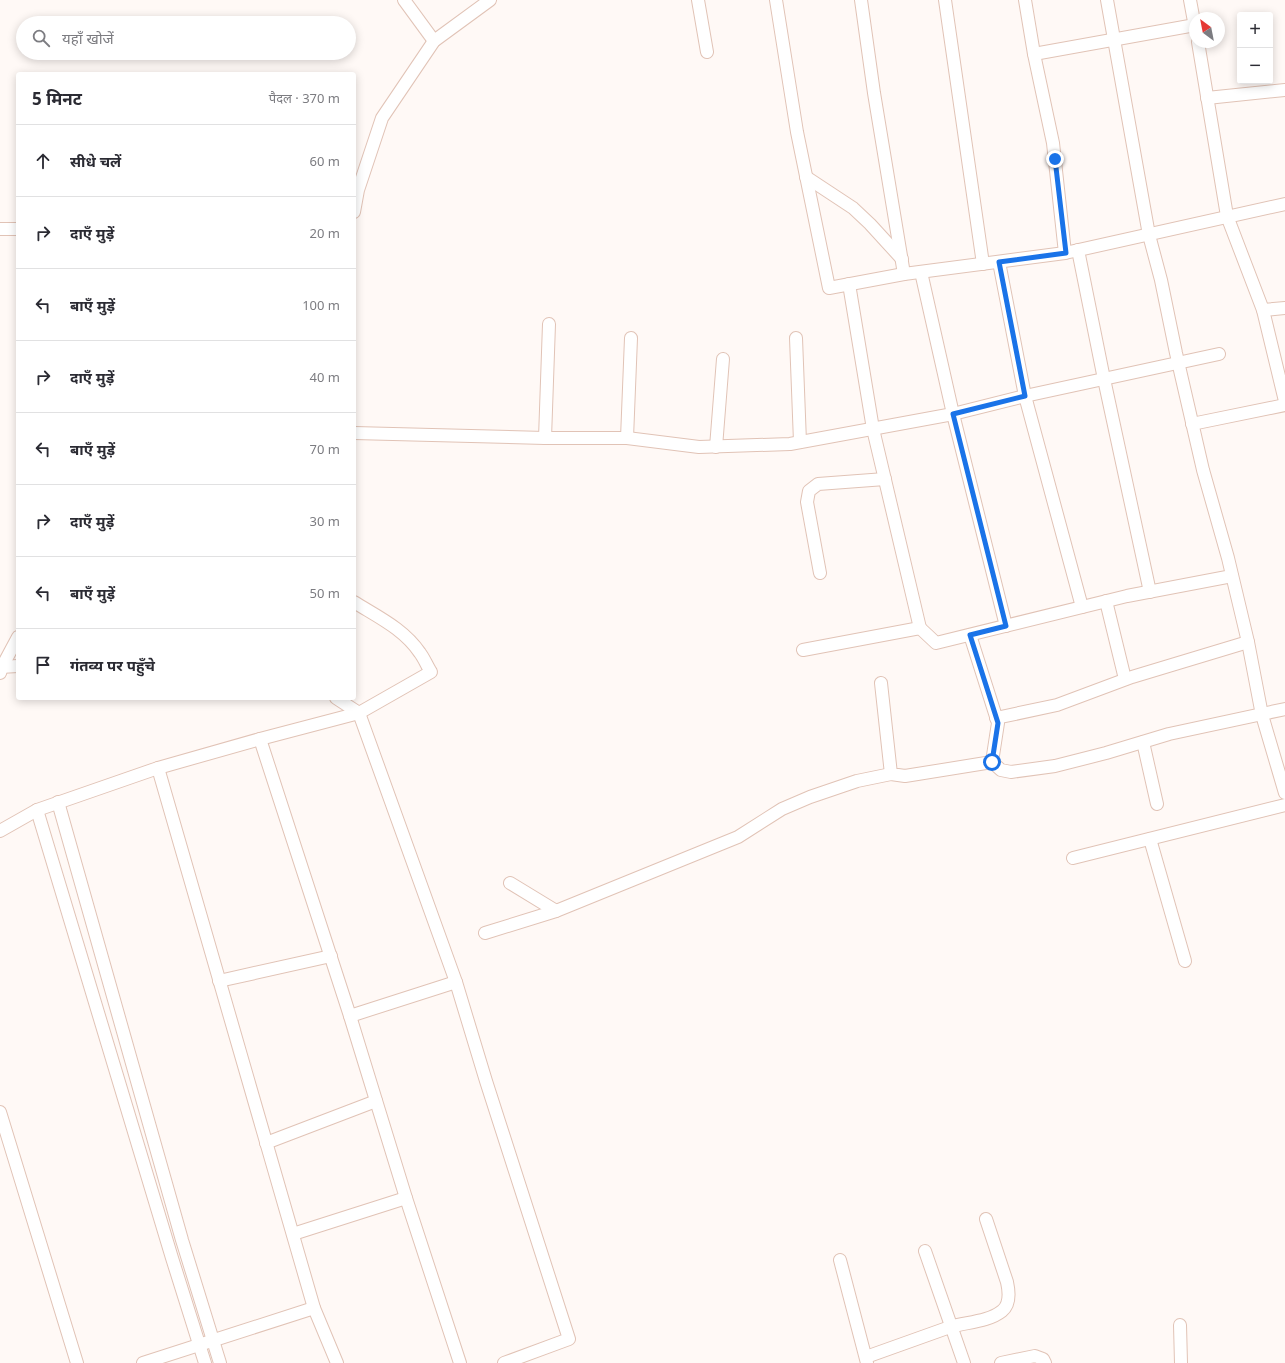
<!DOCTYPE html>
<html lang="hi">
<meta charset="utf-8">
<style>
body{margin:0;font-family:"Noto Sans","Noto Sans Devanagari",sans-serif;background:#f2f2f3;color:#2b2b33}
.controls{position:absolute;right:12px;top:12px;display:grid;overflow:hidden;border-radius:4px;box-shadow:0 2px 10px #0003}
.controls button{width:36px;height:36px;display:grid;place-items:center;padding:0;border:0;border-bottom:1px solid #e1e1e2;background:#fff;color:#2b2b33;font:20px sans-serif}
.compass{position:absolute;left:1189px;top:12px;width:36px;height:36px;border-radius:50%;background:#fff;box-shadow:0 2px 10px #0003;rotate:328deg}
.stop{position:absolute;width:12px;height:12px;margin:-9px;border:3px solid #1a73e8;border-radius:50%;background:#fff}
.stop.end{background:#1a73e8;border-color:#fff;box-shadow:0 1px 4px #0008}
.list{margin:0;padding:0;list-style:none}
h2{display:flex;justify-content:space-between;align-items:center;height:52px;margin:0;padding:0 16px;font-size:17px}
h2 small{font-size:13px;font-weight:400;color:#7c7c81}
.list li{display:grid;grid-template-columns:26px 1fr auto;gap:12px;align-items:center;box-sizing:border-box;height:72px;padding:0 16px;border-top:1px solid #e1e1e2}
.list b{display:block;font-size:15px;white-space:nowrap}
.list em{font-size:13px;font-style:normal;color:#7c7c81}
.icon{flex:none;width:22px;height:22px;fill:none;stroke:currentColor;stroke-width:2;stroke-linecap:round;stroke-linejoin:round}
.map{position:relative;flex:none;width:1285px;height:1363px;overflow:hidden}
.search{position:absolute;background:#fff;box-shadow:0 2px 10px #0003;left:16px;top:16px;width:340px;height:44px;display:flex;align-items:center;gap:10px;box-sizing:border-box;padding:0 14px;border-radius:22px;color:#7c7c81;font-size:15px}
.panel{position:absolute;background:#fff;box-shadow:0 2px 10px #0003;left:16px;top:72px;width:340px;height:628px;border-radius:4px}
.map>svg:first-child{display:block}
</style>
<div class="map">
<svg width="1285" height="1363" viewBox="0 0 1285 1363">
<rect width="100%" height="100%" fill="#fff9f6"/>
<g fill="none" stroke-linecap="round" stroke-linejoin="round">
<g stroke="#e1c3b6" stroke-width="14">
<g id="street">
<polyline points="404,0 434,41"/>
<polyline points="698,0 707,52"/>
<polyline points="776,0 797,132 829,288 904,274 1065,253 1285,204"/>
<polyline points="861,0 874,93 904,274"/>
<polyline points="945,0 983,264"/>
<polyline points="1025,0 1034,54 1053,143 1065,253"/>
<polyline points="1107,0 1149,235 1161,280 1176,353 1203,470 1228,558 1248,642 1262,715 1285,793"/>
<polyline points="1190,0 1195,27"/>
<polyline points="1198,42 1227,216 1263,310 1285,401"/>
<polyline points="1034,54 1195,25"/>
<polyline points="1207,98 1285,90"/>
<polyline points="806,177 853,208 870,224 902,259"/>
<polyline points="354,212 358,190 382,118 434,41 490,0"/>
<polyline points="0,229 18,229"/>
<polyline points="1078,250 1104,379 1150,592"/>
<polyline points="999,262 1025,396 1082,607"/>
<polyline points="921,272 953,414 1006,626"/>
<polyline points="849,284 873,429 920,628"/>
<polyline points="1263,310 1285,308"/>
<polyline points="549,324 545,438 627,438 699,447 790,444 953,414 1025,396 1219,354"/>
<polyline points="796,338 800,442"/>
<polyline points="1192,424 1285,405"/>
<polyline points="354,433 545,438"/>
<polyline points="627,438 631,338"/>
<polyline points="716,447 723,359"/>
<polyline points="820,573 807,502 809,491 818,484 885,479"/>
<polyline points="1106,601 1125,679"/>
<polyline points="970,635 998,723 992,762"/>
<polyline points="803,650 920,628 936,643 1127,596 1232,576"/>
<polyline points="0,667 18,666"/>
<polyline points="0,673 2,667 18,637"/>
<polyline points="881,683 891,774 905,776 992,762 1001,770 1011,772 1055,766 1106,753 1169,734 1285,709"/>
<path d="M336 698 359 713 431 672C427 666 424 658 420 653 404 629 378 617 354 602"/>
<polyline points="996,718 1057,705 1132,677 1248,642"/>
<polyline points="260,739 350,1016 406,1198 460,1363"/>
<polyline points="1143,742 1157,804"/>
<polyline points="158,768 314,1308 337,1363"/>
<polyline points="58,802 182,1240 220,1363"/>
<polyline points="37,810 172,1258 205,1363"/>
<polyline points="0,831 37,810 158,768 260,739 359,713 456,982 486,1081 569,1339 504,1363"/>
<polyline points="1150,839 1185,961"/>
<polyline points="1073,858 1285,805"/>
<polyline points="510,883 556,911 738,837 782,809 810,797 857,781 891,774"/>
<polyline points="485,933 556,911"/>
<polyline points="219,981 331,956"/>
<polyline points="350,1016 456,982"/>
<polyline points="0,1112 77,1363"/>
<polyline points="266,1143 376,1101"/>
<polyline points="293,1234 406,1198"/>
<polyline points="925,1251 964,1363"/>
<polyline points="840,1260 867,1363"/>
<polyline points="1180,1325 1181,1363"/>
<path d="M866 1357C894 1347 922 1337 950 1327 967 1322 988 1322 1002 1311 1011 1304 1009 1291 1007 1282L986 1219"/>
<polyline points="143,1363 314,1308"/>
<polyline points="1001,1363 1035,1356 1043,1359 1045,1363"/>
</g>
</g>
<use href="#street" stroke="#fff" stroke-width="12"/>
</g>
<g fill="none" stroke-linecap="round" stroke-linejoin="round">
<polyline stroke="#1a73e8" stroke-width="5" points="992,762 998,723 970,635 1006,626 953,414 1025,396 999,262 1066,253 1055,159"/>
</g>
</svg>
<div class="controls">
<button>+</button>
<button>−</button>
</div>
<svg class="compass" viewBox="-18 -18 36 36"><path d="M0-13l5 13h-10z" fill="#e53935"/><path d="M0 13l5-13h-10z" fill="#7c7c81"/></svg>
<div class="stop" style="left:992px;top:762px"></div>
<div class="stop end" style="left:1055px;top:159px"></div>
<div class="search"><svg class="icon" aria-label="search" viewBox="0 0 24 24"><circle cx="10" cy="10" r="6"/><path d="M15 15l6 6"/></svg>यहाँ खोजें</div>
<section class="panel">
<h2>5 मिनट<small>पैदल · 370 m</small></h2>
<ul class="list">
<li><svg class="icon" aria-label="ahead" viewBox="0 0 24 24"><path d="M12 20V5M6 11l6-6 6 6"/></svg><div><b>सीधे चलें</b></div><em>60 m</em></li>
<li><svg class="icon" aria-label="right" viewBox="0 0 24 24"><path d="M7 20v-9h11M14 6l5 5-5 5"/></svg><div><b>दाएँ मुड़ें</b></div><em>20 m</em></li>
<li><svg class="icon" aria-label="left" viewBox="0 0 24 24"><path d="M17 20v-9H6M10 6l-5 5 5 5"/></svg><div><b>बाएँ मुड़ें</b></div><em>100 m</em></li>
<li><svg class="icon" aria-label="right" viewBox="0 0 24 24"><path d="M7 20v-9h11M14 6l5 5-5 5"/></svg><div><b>दाएँ मुड़ें</b></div><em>40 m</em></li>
<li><svg class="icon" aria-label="left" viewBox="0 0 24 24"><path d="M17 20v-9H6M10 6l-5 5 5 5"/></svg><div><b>बाएँ मुड़ें</b></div><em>70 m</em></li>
<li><svg class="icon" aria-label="right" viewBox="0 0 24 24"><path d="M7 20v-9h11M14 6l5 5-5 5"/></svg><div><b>दाएँ मुड़ें</b></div><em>30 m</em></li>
<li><svg class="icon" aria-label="left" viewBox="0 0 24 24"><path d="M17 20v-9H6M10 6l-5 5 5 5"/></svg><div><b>बाएँ मुड़ें</b></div><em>50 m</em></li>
<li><svg class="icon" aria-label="arrive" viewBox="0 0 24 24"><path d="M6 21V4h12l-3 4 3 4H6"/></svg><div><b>गंतव्य पर पहुँचे</b></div></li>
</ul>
</section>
</div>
